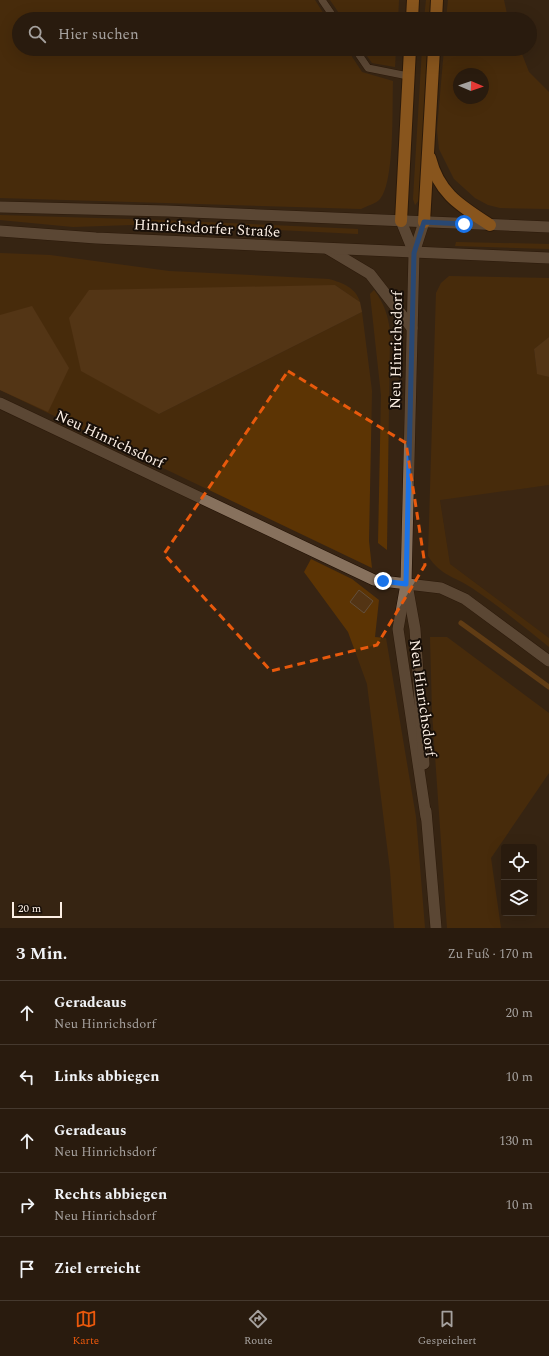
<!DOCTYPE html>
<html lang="de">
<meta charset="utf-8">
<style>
body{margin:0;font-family:Spectral,serif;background:#35281c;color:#f1f3f6}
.controls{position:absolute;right:12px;bottom:12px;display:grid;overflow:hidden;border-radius:4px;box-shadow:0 4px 16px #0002}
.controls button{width:36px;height:36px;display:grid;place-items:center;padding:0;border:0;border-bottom:1px solid #45392e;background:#291b0e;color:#f1f3f6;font:20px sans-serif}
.compass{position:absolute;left:453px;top:68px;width:36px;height:36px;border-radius:50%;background:#291b0e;box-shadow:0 4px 16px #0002;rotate:92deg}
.scale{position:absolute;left:12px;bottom:10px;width:50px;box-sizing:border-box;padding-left:4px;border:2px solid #fcefe4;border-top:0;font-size:11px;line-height:14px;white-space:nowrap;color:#fcefe4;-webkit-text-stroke:3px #180f08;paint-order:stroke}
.stop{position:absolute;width:12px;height:12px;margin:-9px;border:3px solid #1a73e8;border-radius:50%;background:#fff}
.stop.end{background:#1a73e8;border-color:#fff;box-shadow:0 1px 4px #0008}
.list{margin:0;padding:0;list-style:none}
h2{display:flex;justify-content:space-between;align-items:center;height:52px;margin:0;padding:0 16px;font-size:17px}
h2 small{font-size:13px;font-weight:400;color:#a5a19e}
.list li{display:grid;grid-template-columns:26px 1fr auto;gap:12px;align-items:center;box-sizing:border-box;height:64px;padding:0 16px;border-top:1px solid #45392e}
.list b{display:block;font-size:15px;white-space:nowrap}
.list p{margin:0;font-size:13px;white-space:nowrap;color:#a5a19e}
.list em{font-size:13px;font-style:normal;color:#a5a19e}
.icon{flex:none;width:22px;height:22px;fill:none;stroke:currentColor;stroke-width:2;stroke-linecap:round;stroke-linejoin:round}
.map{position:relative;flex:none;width:549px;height:928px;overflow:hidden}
.search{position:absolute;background:#291b0e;box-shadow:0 4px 16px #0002;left:12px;right:12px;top:12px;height:44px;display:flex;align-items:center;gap:10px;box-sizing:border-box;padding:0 14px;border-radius:22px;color:#a5a19e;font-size:15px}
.sheet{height:372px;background:#291b0e}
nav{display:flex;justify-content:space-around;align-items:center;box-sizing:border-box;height:56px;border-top:1px solid #45392e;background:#291b0e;font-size:11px;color:#a5a19e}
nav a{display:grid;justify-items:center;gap:2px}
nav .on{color:#ea580c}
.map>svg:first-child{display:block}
</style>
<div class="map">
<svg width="549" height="928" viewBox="0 0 549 928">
<rect width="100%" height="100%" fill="#372413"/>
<polygon fill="#412912" points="549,485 549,638 450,564 440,499"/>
<g fill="#5c3404" fill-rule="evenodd">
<path d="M0 0H315L327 19H19V49H347L362 72 393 81C392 106 395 182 380 199 376 204 366 206 361 209L0 198Z"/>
<polygon points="330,0 399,0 398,19 343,19"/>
<polygon points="426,0 432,0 430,19 424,19"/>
<polygon points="448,0 504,0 508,19 446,19"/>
<polygon points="362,49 396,49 395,67 372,63"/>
<polygon points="422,49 428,49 419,200 415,205 413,199"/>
<path d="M444 49H520L529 72 549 92V209L500 208 488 205 475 198 454 179 439 149 437 130ZM459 74H483V98H459Z"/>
<polygon points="0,215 160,220 358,229 358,234 160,224 73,227 0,220"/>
<polygon points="456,242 549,244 549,249 455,246"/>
<path d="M0 253 50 255 169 271 329 279C343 283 356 288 360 302L335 285 159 414 362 312 372 391 369 541 372 568 0 390Z"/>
<path d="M449 276 549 278V337L534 349 537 373 549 377V485L440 500 450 564 549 638V647C524 627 499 606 472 588 454 576 441 576 428 556L436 293 441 283Z"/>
<path d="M374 290C384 303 388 315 390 331L387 550 378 543 381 395 370 294Z"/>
<polygon points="311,559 352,579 379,600 375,637 386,638 416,817 425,928 394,928 390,870 367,684 348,632 304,572"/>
<polygon points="430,637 447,637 549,713 549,773 491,858 501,928 447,928 432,712"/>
</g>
<g fill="#75491a">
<polygon points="335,285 360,302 362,312 159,414 81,371 69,318 89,290"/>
<polygon points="32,306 69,368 48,412 0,390 0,315"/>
<polygon points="549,337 549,377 537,374 534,349"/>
</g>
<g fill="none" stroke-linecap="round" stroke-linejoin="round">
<polyline stroke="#935a18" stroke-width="5" points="461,623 549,687"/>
</g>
<polygon fill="#533414" stroke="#634f3c" points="359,590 373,601 364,613 350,602"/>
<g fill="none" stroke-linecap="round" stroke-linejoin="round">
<g stroke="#1d0d00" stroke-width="8">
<g id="service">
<polyline points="322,0 335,19"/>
<polyline points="355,49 368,68 408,76"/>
</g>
</g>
<g stroke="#1d0d00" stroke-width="12">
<polyline id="minor" points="0,403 374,580 441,588 465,599 549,661"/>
</g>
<g stroke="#1d0d00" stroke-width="12">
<g id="tertiary">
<polyline points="328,249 370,274 412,328"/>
<polyline points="414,253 406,584 398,629 426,817"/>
<polyline points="408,590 415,629 424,764"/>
<polyline points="426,811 436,928"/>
</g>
</g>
<g stroke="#1d0d00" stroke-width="12">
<g id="secondary">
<polyline points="0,207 167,211 549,227"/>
<polyline points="401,221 414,253"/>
<polyline points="0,231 96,238 549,258"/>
<polyline points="414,253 424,222"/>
</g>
</g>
<g stroke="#1d0d00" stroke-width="14">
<g id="motorway">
<polyline points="412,19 413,0"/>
<polyline points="436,19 437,0"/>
<path d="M430 158C439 194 461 206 490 225"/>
<polyline points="401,221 410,49"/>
<polyline points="424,222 434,49"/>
</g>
</g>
<use href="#service" stroke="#87715d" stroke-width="7"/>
<use href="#minor" stroke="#87715d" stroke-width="11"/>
<use href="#tertiary" stroke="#87715d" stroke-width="11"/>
<use href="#secondary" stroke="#87715d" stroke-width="11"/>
<use href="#motorway" stroke="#ea912c" stroke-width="12"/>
</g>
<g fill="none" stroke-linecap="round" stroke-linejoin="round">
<polyline stroke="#1a73e8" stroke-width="5" points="383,581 406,584 414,253 424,222 464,224"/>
</g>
<path d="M0 0H549V928H0ZM288 371 406 443 425 565 377 645 271 671 164 554Z" fill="#372413" fill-opacity=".55" fill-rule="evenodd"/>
<path fill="none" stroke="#e8590c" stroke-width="3" stroke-dasharray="8 5" stroke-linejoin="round" d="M288 371 406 443 425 565 377 645 271 671 164 554Z"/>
<g text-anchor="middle" stroke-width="4" stroke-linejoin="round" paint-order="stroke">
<g font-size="15" fill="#fcefe4" stroke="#180f08">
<text transform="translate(207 228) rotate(3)" y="5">Hinrichsdorfer Straße</text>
<text transform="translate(396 350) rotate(-89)" y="5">Neu Hinrichsdorf</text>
<text transform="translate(110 439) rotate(25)" y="5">Neu Hinrichsdorf</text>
<text transform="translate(423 698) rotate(82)" y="5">Neu Hinrichsdorf</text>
</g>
</g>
</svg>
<div class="controls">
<button><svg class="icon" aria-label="locate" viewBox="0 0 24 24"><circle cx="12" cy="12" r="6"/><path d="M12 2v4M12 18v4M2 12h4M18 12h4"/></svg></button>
<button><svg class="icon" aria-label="layers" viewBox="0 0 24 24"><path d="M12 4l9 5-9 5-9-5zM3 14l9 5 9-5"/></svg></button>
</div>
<svg class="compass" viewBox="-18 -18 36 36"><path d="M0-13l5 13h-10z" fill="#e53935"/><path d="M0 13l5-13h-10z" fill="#a5a19e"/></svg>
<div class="scale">20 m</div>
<div class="stop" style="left:464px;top:224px"></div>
<div class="stop end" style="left:383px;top:581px"></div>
<div class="search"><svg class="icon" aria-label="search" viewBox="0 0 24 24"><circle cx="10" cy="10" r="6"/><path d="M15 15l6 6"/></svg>Hier suchen</div>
</div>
<section class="sheet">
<h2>3 Min.<small>Zu Fuß · 170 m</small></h2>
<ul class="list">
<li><svg class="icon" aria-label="ahead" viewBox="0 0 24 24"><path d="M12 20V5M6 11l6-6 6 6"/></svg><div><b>Geradeaus</b><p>Neu Hinrichsdorf</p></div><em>20 m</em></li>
<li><svg class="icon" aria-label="left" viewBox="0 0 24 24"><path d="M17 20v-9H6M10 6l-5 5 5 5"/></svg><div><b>Links abbiegen</b></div><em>10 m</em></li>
<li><svg class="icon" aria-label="ahead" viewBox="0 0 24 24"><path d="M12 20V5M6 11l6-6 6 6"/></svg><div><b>Geradeaus</b><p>Neu Hinrichsdorf</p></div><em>130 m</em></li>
<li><svg class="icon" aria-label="right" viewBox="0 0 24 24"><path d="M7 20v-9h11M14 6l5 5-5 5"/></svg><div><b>Rechts abbiegen</b><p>Neu Hinrichsdorf</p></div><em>10 m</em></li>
<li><svg class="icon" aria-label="arrive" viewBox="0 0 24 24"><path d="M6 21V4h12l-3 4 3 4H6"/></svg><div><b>Ziel erreicht</b></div></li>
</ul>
</section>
<nav>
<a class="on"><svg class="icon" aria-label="map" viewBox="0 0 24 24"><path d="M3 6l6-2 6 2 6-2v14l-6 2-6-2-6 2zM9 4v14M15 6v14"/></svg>Karte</a>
<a><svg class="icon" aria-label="directions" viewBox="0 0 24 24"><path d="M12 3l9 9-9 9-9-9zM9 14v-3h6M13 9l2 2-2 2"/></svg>Route</a>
<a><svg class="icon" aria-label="saved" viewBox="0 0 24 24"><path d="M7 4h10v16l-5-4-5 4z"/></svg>Gespeichert</a>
</nav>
